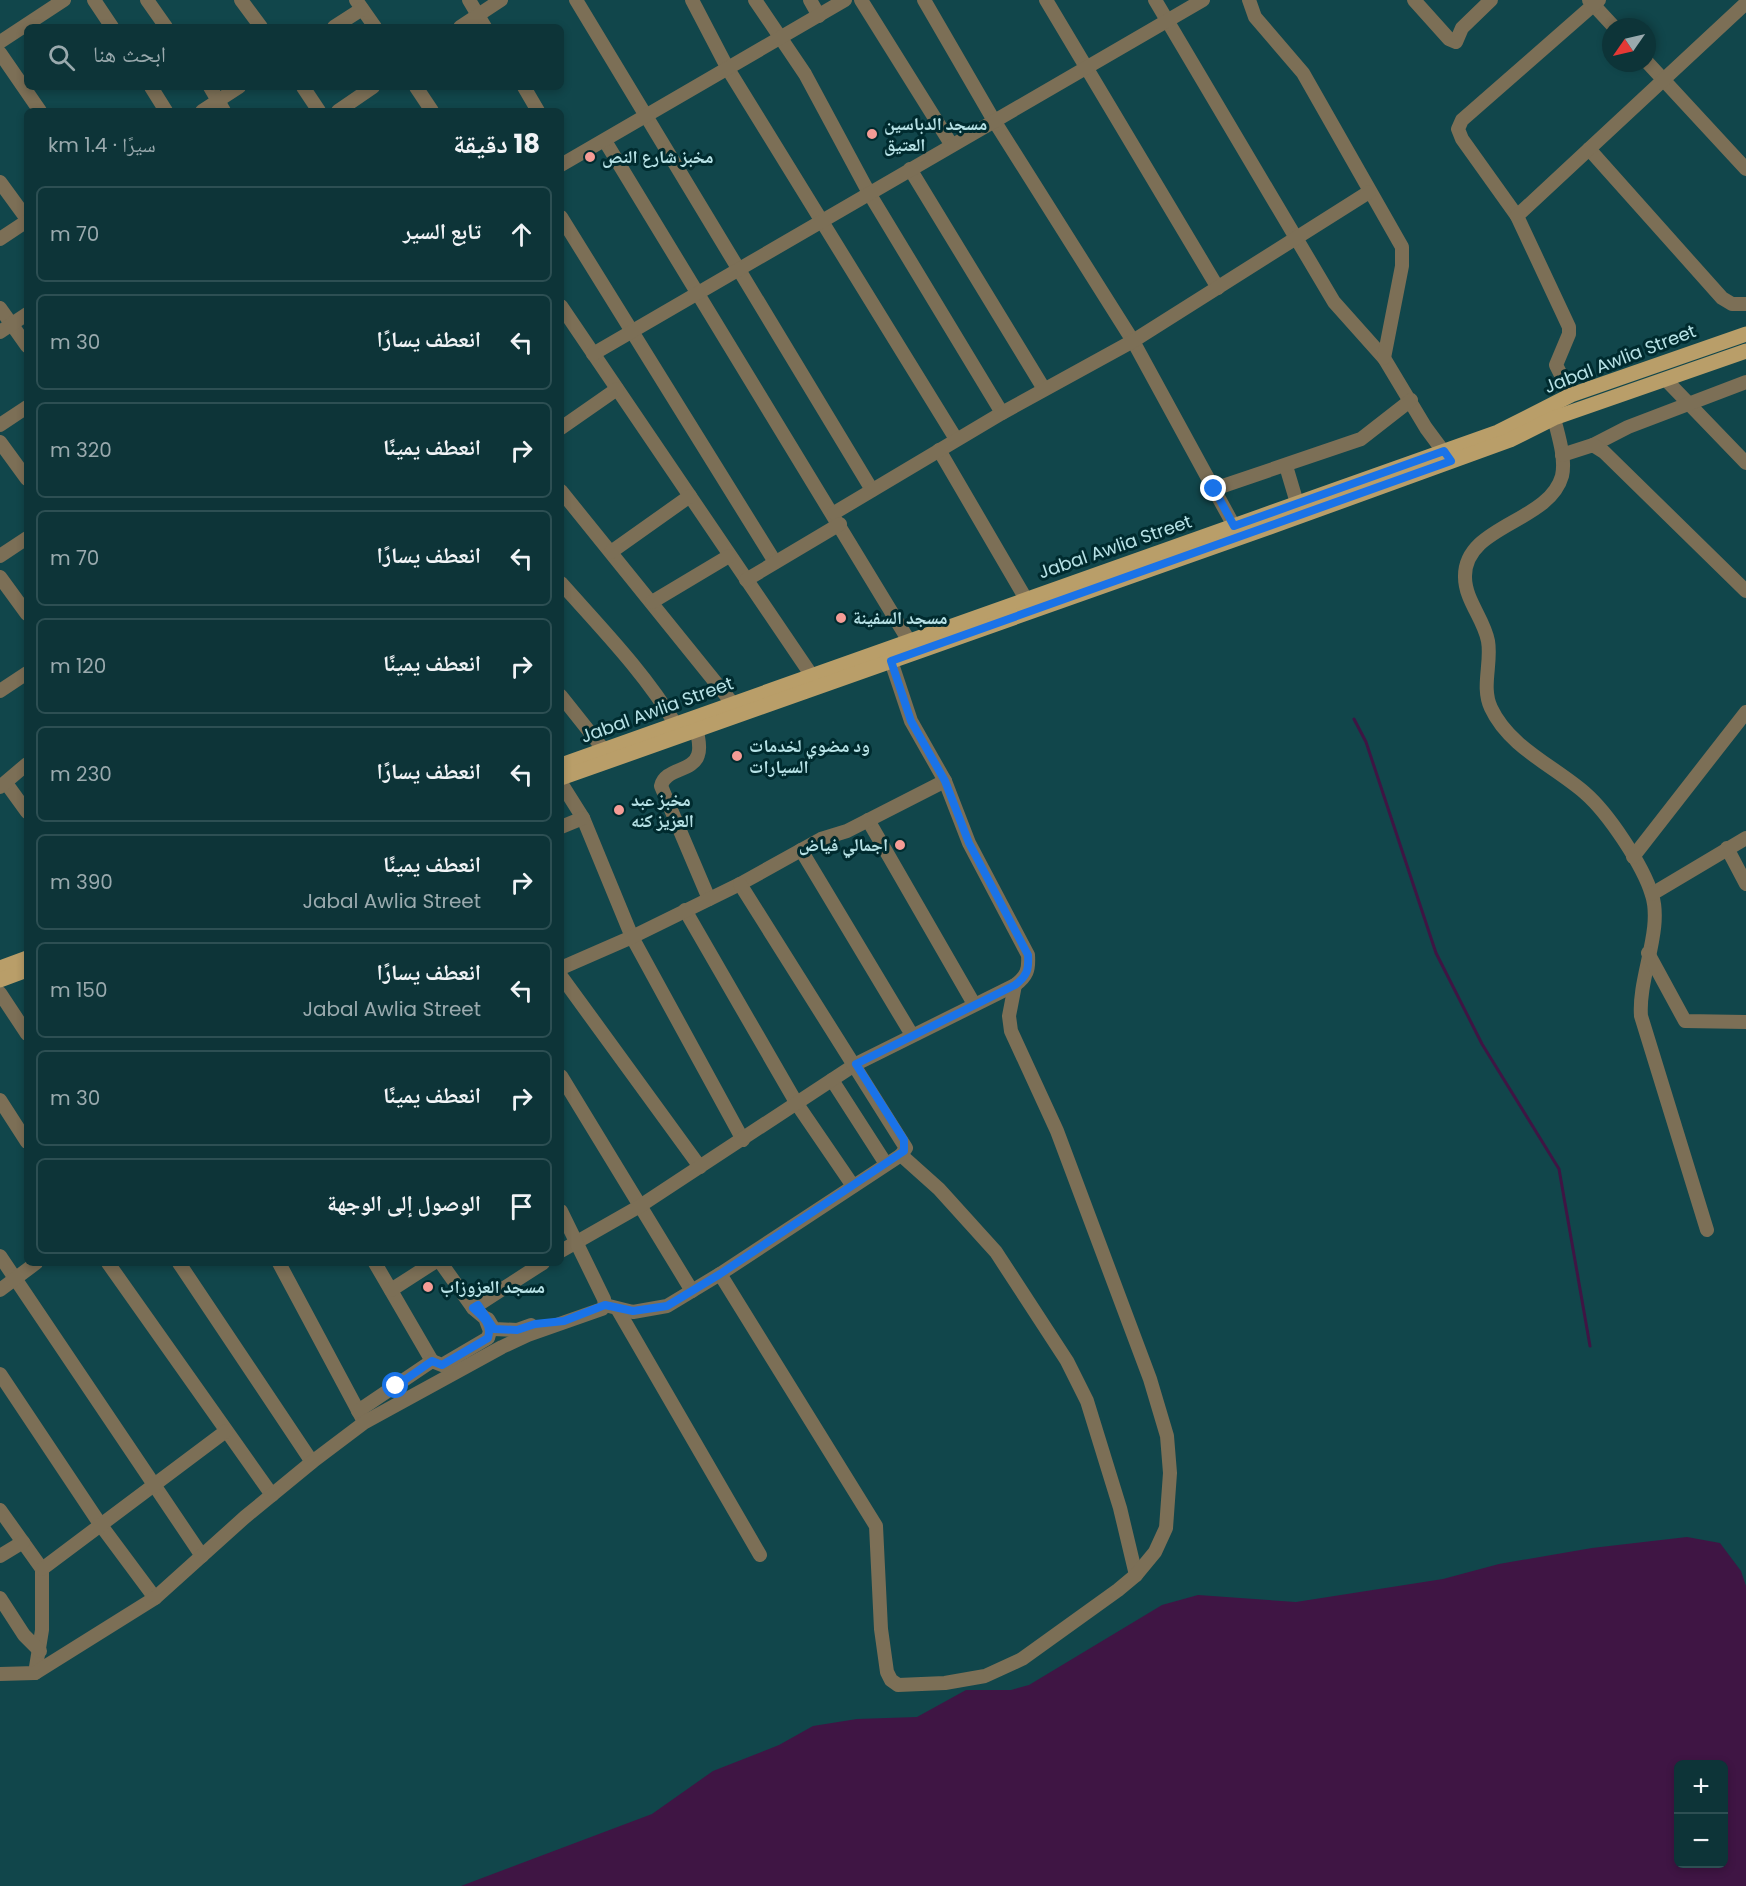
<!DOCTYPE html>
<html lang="ar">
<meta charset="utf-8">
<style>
body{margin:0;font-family:Poppins,"Noto Naskh Arabic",sans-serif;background:#1b3f43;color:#f1f3f6;direction:rtl}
.controls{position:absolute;right:18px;bottom:18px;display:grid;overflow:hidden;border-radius:9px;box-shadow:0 3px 9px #0003}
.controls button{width:54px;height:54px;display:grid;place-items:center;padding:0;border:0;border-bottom:2px solid #2d4f53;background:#0d3438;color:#f1f3f6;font:30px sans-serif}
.compass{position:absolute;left:1602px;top:18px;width:54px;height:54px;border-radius:50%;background:#0d3438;box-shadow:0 3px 9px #0003;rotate:236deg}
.stop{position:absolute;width:18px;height:18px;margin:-14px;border:4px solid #1a73e8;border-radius:50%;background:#fff}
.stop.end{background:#1a73e8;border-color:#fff;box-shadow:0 2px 6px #0008}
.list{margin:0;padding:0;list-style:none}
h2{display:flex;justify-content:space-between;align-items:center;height:78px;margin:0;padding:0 24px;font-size:26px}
h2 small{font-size:20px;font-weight:400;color:#9aaaae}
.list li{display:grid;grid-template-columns:39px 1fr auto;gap:18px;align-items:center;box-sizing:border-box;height:96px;margin:0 12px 12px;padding:0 12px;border:2px solid #2d4f53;border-radius:9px}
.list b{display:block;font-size:22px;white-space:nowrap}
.list p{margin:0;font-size:20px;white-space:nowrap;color:#9aaaae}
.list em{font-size:20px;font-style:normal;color:#9aaaae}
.icon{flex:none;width:33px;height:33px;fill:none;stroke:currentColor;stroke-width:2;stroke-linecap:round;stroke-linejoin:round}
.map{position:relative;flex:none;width:1746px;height:1886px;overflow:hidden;direction:ltr}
.search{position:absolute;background:#0d3438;box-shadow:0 3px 9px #0003;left:24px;top:24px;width:540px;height:66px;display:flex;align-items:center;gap:15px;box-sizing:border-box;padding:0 21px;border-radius:9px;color:#9aaaae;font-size:22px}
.panel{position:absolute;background:#0d3438;box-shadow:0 3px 9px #0003;left:24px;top:108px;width:540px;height:1158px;border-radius:9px;direction:rtl}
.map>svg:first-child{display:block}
</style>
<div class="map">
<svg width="1746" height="1886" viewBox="0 0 1746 1886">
<rect width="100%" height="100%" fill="#11464b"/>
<path fill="#3f1544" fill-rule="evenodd" d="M1687 1537 1720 1543 1741 1571 1746 1586V1886H461L652 1814 713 1771 779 1745 813 1726 857 1719 917 1717 966 1690H1011L1029 1685 1162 1605 1198 1595 1296 1602 1443 1579 1499 1564 1592 1548ZM1678 1764H1724V1864H1678Z"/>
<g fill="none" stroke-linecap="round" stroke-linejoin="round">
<polyline stroke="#3f1544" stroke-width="3" points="1354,719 1366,742 1436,953 1482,1044 1559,1169 1590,1346"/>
<g stroke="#7c6f56" stroke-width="14">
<polyline points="94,0 112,27"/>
<polyline points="147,0 166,27"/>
<polyline points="241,0 261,27"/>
<polyline points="356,0 375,27"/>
<polyline points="469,0 485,27"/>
<polyline points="576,0 872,490"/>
<polyline points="692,0 728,69 956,439"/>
<polyline points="755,0 805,74 869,193 1002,413"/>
<polyline points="810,0 819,16"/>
<polyline points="861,0 951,144"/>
<polyline points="924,0 993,119 1133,341 1234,526"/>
<polyline points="1046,0 1218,288"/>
<polyline points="1155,0 1334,302 1384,358 1426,428 1449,459"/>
<polyline points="1249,0 1255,17 1303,73 1402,247 1402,266 1384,358"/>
<polyline points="1414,0 1449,39 1456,42 1462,28 1491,0"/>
<polyline points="1589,0 1614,27"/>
<polyline points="334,27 362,9"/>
<polyline points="460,27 501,0"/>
<polyline points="0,42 64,0"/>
<polyline points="0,53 40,111"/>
<polyline points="1647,62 1746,169"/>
<polyline points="151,87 166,111"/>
<polyline points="210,87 224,111"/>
<polyline points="303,87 319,111"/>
<polyline points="416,87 432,111"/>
<polyline points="524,87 538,111"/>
<polyline points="202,111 239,87"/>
<polyline points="338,111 373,87"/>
<polyline points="605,141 909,641"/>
<polyline points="1589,149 1722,298 1732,304 1746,304"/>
<polyline points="561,165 845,0"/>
<polyline points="910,169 1044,389"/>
<polyline points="0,182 27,219"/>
<polyline points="1517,216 1462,139 1458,129 1462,120 1599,0"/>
<polyline points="561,217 775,562"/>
<polyline points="0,239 27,221"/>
<polyline points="561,306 812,676"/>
<polyline points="0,308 27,346"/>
<polyline points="0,332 27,314"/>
<polyline points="593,354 1203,0"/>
<polyline points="1666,380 1746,463"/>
<polyline points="1571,395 1556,365 1569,334 1569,327 1517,216 1746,3"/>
<path d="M1554 418C1558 435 1566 458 1562 476 1549 523 1464 525 1465 577 1465 600 1484 619 1488 641 1492 663 1481 687 1491 708 1509 747 1554 766 1585 793 1608 813 1643 865 1652 895 1663 930 1638 978 1641 1016L1707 1230"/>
<polyline points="0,425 27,407"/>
<polyline points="561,428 617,389"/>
<polyline points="0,442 27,479"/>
<polyline points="1593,445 1628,427 1746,382"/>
<polyline points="939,450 1026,599"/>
<polyline points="1562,455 1593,445 1604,452 1746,591"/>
<polyline points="1286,466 1297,503"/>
<polyline points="1214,489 1361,439 1411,400"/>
<polyline points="561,491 733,704"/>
<polyline points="834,513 1002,413 1133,341 1369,192"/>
<polyline points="611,552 690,496"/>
<polyline points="0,556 27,538"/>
<polyline points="0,577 27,614"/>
<polyline points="746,580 840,524"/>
<path d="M561 583C601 628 645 673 676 725"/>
<polyline points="652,602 729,556"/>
<polyline points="0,691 27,673"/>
<polyline points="561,696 604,750"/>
<path d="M697 730C698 738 701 748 698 755 693 772 665 768 661 786L709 899"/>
<polyline points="6,783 27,812"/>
<polyline points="561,783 583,818 632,937 743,1140"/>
<polyline points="0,787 27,764"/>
<polyline points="868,820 974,1004"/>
<polyline points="561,827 583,818"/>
<polyline points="1727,848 1746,884"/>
<polyline points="801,850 912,1035"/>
<polyline points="1633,857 1746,712"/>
<polyline points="1652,894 1746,838"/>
<polyline points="685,910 797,1104 853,1186"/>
<polyline points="1648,953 1685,1021 1746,1022"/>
<polyline points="561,968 632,937 740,884 821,839 847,831 945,781"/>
<polyline points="561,976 700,1167"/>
<polyline points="0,993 27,1034"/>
<polyline points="561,1076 692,1291"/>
<polyline points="832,1080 886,1164"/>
<polyline points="0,1100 27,1142"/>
<polyline points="901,1155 939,1189 996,1252 1067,1361 1087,1401 1120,1508 1136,1575"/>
<path d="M561 1251 640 1206 856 1064 1015 985C1027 976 1029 970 1028 955L969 843 945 781 911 721 891 661"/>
<polyline points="0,1256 202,1556"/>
<polyline points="108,1263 272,1495"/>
<polyline points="179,1263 312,1462"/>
<polyline points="279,1263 362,1418"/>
<polyline points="375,1263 432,1361"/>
<polyline points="720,1274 876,1526 881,1629 887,1672 891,1680 898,1685 945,1683 985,1676 1022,1659 1118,1590 1136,1575 1155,1552 1166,1528 1170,1473 1167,1436 1150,1379 1057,1131 1011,1031 1009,1016 1015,985"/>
<polyline points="0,1290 36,1263"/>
<polyline points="391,1290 433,1263"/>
<polyline points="605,1305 633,1312 667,1306 720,1274 901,1155 906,1148 740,884"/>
<polyline points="473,1308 543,1263"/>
<polyline points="618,1310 760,1555"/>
<polyline points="488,1319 494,1329 517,1330 531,1325"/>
<polyline points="0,1374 100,1524 155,1598"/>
<polyline points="358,1411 432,1361 442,1365 488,1338 490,1331 485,1318 473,1308 441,1263"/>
<polyline points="0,1510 42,1569 42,1630 35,1673"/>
<polyline points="0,1556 23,1542"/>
<polyline points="42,1569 226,1431"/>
<polyline points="0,1598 24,1635 40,1651"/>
<polyline points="0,1674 35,1673 155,1598 245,1517 312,1462 365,1422 502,1347 528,1335 602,1309 605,1305 604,1299 561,1211"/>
</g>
<g stroke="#b99e69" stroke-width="15">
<polyline points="561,765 1498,432 1571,395 1746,334"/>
<polyline points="561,778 1284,522 1510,440 1554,418 1746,351"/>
<polyline points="0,968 27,958"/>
<polyline points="0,980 27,970"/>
</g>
</g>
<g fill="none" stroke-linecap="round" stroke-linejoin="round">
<path stroke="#1a73e8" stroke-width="8" d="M396 1386 432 1361 442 1365 488 1338C492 1324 483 1317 473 1308L478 1305 494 1329 517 1330 535 1324 564 1321 605 1305 633 1311 667 1306 720 1274 904 1151V1140L856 1064 1015 985C1027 976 1029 970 1028 955L969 843 945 781 911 721 891 661 1451 461 1444 451 1234 526 1214 489"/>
</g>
<g fill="#f59c96" stroke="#002b2f" stroke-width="2">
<circle cx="872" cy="134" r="6"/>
<circle cx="590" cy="157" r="6"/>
<circle cx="841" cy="618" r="6"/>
<circle cx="737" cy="756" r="6"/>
<circle cx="619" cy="810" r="6"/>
<circle cx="900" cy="845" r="6"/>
<circle cx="428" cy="1287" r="6"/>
</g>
<g text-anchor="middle" stroke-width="6" stroke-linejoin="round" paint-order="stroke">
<g font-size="18" font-weight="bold" fill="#b7e2e6" stroke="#002b2f" text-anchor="start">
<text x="884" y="130">مسجد الدباسين<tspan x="884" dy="21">العتيق</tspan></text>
<text x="602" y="163">مخبز شارع النص</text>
<text x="853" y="624">مسجد السفينة</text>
<text x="749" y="752">ود مضوي لخدمات<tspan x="749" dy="21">السيارات</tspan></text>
<text x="631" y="806">مخبز عبد<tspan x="631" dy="21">العزيز كنه</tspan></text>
<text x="888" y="851" text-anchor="end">اجمالي فياض</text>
<text x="440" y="1293">مسجد العزوزاب</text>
</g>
<g font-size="18" fill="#b7e2e6" stroke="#002b2f">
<text transform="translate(1620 359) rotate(-21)" y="6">Jabal Awlia Street</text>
<text transform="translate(1115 547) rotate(-19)" y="6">Jabal Awlia Street</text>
<text transform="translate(657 710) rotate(-20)" y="6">Jabal Awlia Street</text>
</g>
</g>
</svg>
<div class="controls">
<button>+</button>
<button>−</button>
</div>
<svg class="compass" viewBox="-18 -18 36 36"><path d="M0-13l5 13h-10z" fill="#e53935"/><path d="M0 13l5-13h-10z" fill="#9aaaae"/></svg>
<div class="stop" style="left:396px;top:1386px"></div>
<div class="stop end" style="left:1214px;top:489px"></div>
<div class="search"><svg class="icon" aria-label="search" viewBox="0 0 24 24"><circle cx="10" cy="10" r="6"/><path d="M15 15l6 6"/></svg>ابحث هنا</div>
<section class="panel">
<h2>18 دقيقة<small>سيرًا · 1.4 km</small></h2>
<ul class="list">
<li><svg class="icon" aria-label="ahead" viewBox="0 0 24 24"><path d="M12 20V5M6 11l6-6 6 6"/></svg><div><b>تابع السير</b></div><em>70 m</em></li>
<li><svg class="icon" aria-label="left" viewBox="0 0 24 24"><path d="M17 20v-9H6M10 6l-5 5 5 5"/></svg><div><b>انعطف يسارًا</b></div><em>30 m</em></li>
<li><svg class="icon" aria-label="right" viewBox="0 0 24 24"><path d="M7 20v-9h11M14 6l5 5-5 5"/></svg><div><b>انعطف يمينًا</b></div><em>320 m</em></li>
<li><svg class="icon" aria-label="left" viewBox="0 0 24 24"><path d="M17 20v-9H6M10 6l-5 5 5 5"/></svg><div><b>انعطف يسارًا</b></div><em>70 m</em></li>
<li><svg class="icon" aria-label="right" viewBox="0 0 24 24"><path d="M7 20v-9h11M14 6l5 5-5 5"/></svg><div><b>انعطف يمينًا</b></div><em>120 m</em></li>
<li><svg class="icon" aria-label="left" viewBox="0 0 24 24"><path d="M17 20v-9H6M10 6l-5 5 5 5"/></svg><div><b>انعطف يسارًا</b></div><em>230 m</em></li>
<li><svg class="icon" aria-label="right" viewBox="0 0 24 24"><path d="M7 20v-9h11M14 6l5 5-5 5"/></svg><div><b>انعطف يمينًا</b><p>Jabal Awlia Street</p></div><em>390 m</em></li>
<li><svg class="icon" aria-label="left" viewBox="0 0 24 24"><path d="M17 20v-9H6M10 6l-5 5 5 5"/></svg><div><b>انعطف يسارًا</b><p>Jabal Awlia Street</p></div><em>150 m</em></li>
<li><svg class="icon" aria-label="right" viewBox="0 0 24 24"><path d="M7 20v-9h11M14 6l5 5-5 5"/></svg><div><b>انعطف يمينًا</b></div><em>30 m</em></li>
<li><svg class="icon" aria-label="arrive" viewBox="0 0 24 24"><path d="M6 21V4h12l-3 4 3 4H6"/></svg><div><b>الوصول إلى الوجهة</b></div></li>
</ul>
</section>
</div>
